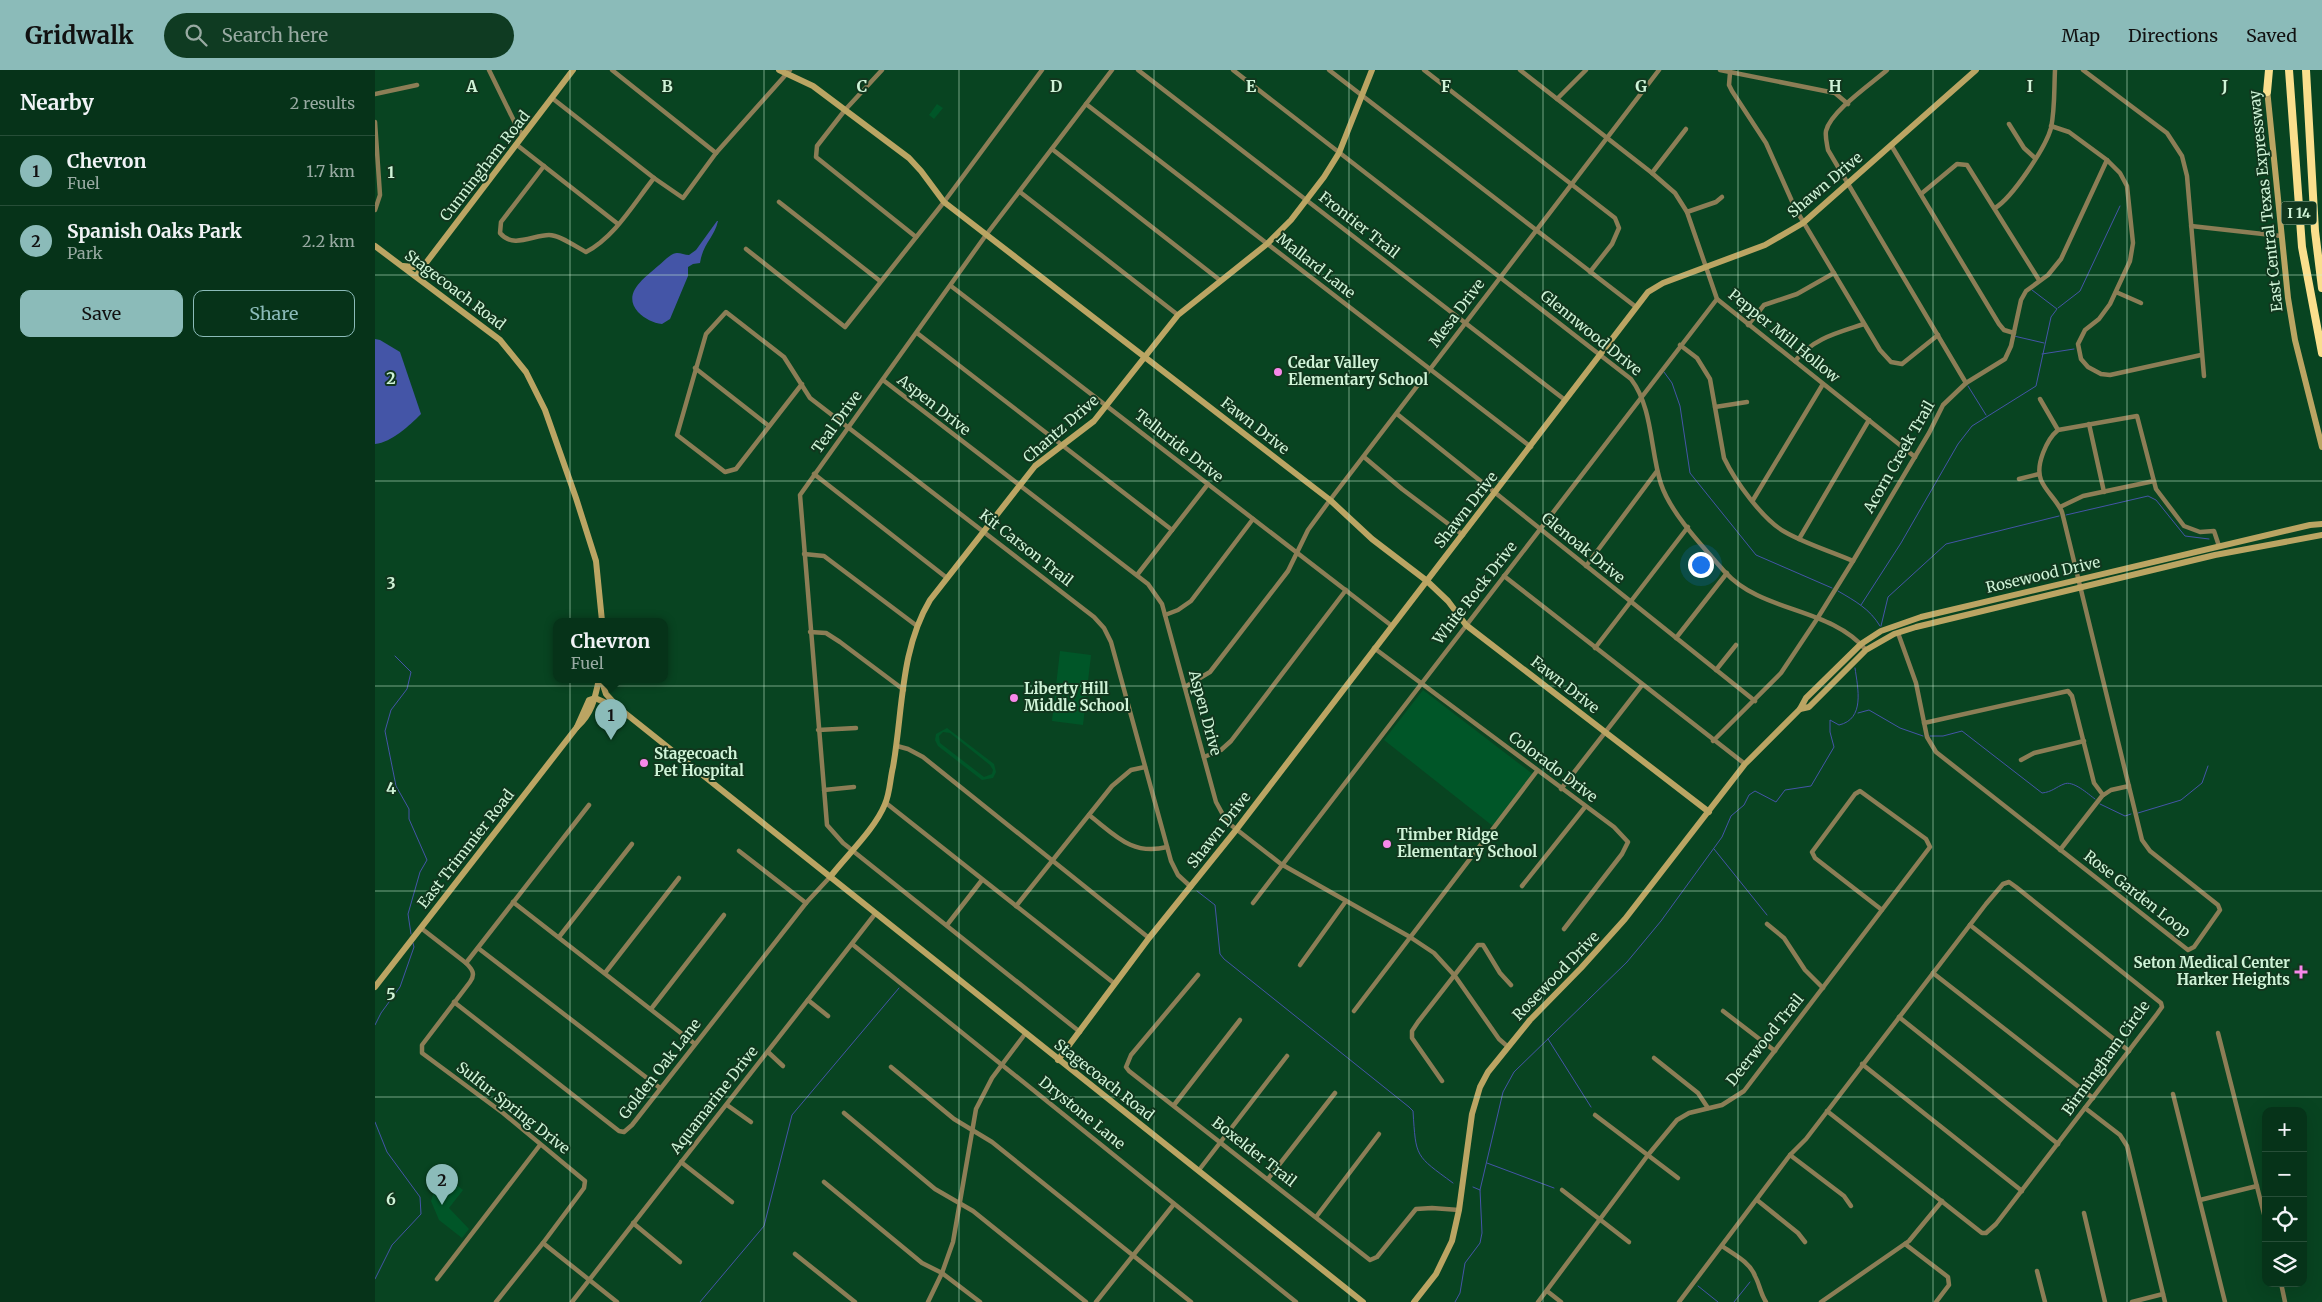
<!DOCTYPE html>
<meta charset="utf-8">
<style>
body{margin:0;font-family:Merriweather,serif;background:#0f3b22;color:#f1f3f6}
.controls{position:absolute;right:15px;bottom:15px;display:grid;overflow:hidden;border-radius:10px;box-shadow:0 5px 20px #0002}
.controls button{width:45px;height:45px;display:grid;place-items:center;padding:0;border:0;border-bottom:1px solid #274e38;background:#063319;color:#f1f3f6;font:25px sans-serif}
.you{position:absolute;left:1325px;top:494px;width:18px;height:18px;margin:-12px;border:4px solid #fff;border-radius:50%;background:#1a73e8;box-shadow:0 0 0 8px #1a73e833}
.badge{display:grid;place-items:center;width:32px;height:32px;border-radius:50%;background:#8bbbb9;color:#111;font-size:16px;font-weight:700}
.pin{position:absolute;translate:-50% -41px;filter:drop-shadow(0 1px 2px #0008)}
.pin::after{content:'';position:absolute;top:26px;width:18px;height:15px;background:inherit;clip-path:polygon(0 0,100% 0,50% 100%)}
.popup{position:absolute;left:178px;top:548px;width:115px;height:65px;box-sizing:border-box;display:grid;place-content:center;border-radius:10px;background:#063319;filter:drop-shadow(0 1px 4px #0005);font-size:16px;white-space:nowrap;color:#98aaa2}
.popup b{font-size:19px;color:#f1f3f6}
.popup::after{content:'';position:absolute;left:50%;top:100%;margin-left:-10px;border:10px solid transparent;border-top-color:#063319}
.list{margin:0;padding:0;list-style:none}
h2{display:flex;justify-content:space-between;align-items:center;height:65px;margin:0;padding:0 20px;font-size:21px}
h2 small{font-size:16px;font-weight:400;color:#98aaa2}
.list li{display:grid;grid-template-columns:32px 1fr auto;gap:15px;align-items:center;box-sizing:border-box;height:70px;padding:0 20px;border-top:1px solid #274e38}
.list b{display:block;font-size:19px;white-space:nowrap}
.list p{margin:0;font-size:16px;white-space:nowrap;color:#98aaa2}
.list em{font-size:16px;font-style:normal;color:#98aaa2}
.actions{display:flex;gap:10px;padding:15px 20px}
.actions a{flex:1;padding:11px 0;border:1px solid #8bbbb9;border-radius:10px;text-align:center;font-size:18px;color:#8bbbb9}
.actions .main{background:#8bbbb9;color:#111}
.icon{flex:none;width:28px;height:28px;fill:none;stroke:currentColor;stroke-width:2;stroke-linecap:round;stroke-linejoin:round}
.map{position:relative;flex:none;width:1947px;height:1232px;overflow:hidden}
header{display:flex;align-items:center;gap:30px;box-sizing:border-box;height:70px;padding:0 25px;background:#8bbbb9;color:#111}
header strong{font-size:24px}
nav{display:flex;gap:28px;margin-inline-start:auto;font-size:18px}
.search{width:350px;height:45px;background:#0f3b22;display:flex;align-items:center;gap:12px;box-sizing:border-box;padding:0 18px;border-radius:28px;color:#98aaa2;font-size:19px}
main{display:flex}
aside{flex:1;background:#063319}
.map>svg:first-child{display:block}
</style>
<header>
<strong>Gridwalk</strong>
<div class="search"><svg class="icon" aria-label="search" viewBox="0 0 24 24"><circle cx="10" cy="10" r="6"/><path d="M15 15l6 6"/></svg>Search here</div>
<nav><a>Map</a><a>Directions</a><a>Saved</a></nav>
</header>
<main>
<aside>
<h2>Nearby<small>2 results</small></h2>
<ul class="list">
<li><span class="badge">1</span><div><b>Chevron</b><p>Fuel</p></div><em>1.7 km</em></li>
<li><span class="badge">2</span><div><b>Spanish Oaks Park</b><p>Park</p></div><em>2.2 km</em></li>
</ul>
<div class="actions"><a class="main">Save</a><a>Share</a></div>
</aside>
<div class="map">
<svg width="1947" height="1232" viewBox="0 0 1947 1232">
<rect width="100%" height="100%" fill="#084421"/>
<g fill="#005628" fill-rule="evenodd">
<polygon points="562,34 568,38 559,49 554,45"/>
<polygon points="685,581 716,585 708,655 677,651"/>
<polygon points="1048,620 1159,705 1119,757 1009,670"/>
<path d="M572 658 619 694 621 702 618 708 607 710 563 676 560 670 561 664ZM568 662 575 663 615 695 618 700 617 704 609 707 565 673 564 666Z"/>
<polygon points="65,1102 88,1120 74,1138 94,1159 87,1168 64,1150 56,1131"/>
</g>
<g fill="#4455a7">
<path d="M342 151H343C339 168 328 173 325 193L318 194 313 197V206L295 249 287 254C278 253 270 249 263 242 246 223 271 207 283 196 288 192 296 183 302 183 306 183 310 185 314 185L321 180Z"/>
<path d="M0 269 5 270 25 282 46 344C34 356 17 372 0 374Z"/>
</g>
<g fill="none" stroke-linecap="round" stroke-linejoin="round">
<g stroke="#4455a7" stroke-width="1">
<polyline points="1683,238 1705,221 1745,136"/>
<polyline points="1639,266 1669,273"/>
<polyline points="1667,284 1699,279"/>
<polyline points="1289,302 1297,313 1305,336 1315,403 1381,485 1457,518"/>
<polyline points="1593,316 1611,345"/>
<polyline points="1691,445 1773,426 1781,430 1810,466 1834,469"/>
<path d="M1463 521C1480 531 1495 539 1505 556"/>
<polyline points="1486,535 1526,473 1583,374 1597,356 1661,316 1676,247 1682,239 1657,220"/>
<polyline points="1506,556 1513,527 1571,474 1684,446"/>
<polyline points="20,586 36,602 32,619 16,640 10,661 21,716 34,739 34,749 52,790 45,802 33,844 36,864"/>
<polyline points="1483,643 1494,640 1525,658 1548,666"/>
<path d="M1555 666H1568L1587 661 1667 723C1677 722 1681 717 1689 714 1698 710 1713 724 1720 729"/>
<polyline points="1725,734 1750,746 1756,744"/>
<polyline points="1763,743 1806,730 1827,713 1833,696"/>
<polyline points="1339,779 1392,845"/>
<path d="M822 821 840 835 845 884 849 889 1034 1037 1038 1041C1041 1088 1040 1085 1078 1113"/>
<polyline points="0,955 6,943 25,917 39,877 38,873"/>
<polyline points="1173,969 1216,1037"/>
<polyline points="0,1052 12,1082 45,1127 46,1144 17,1175 0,1209"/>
<polyline points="1112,1093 1179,1118"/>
<polyline points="1098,1117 1105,1120"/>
<polyline points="1323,1216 1343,1232"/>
<polyline points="325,1232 389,1156 417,1045 524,918"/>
<path d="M1080 1232 1085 1223 1090 1193 1105 1173 1107 1163 1105 1120 1128 1022 1139 1002 1252 892 1286 851 1347 767 1356 746 1369 735 1374 725 1380 721 1401 732 1410 720 1436 716 1459 677 1455 662V650L1464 655C1490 649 1483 619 1480 598"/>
<polyline points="1359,1232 1375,1212"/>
</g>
<g stroke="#8c7e56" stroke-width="4.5">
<polyline points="114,0 140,53 148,66"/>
<polyline points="237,0 341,83"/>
<polyline points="507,0 470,40 442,76 441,87 541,167"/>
<polyline points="763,0 1190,330"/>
<path d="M858 0 1256 309C1278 338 1275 380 1286 414 1296 444 1329 478 1350 502 1387 543 1455 537 1491 580"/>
<polyline points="954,0 1261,237"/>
<polyline points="1049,0 1240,148 1244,158 1237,174 1215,202"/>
<polyline points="1145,0 1277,103 1300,123 1312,142 1342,229 1540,387"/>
<polyline points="1345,0 1460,23 1473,34"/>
<path d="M1512 0C1496 14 1456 41 1451 61 1450 67 1452 74 1453 80L1591 313"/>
<polyline points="1708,0 1792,63 1807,86 1812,106 1829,306"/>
<polyline points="1355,3 1354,15 1357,21 1391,73 1420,138 1505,280 1516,292 1527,294 1563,265"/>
<polyline points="0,24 42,15"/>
<polyline points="177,28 279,108 308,128 341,83 415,0"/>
<polyline points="1182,29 1211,0"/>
<polyline points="711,34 1156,377"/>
<polyline points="0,52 5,125 0,140"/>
<polyline points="1634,54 1649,78 1660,88"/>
<polyline points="1676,56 1694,62 1732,90 1745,103 1752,116 1758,173 1755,191 1735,234 1724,249 1710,260 1703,274 1706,289 1713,297 1726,304 1735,305 1826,285"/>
<polyline points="142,75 243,154"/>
<polyline points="1516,75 1624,254 1629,260 1639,263"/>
<polyline points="677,79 846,211"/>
<path d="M169 96 126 152 125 163C138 179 158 165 174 165 185 165 201 177 211 182 240 167 259 133 279 108"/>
<polyline points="1277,103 1311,59"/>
<polyline points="645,122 803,245"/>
<polyline points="1546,124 1582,94 1592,95 1664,210"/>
<polyline points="404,132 505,211"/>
<path d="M1620 138C1637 128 1671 77 1676 58 1680 39 1679 19 1680 0"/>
<polyline points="1312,142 1341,132 1347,127"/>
<polyline points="1816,156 1906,166"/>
<polyline points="371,179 470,257 569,132 667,0"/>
<polyline points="576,216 1017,556"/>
<polyline points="1741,222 1766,233"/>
<polyline points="1373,255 1389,235 1422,224 1459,203"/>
<polyline points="542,263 797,460"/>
<path d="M1305 275 1322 288 1335 309 1349 388C1360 411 1388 450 1410 462 1431 474 1455 481 1478 491"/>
<path d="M1420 291C1439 268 1462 263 1489 254"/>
<polyline points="320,298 394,356"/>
<polyline points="508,310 773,514 787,534 841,732 852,752 906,794 1035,867 1059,883 1080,906 1124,969 1132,976"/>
<polyline points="427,314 361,399 350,402 302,365 331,264 351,242 409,287 435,328 719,547 729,558 736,572 796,791 803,805 816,817"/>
<polyline points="1665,329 1683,360"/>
<polyline points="1340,337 1372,332"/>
<polyline points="1022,344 1380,631"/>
<polyline points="1714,354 1729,422"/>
<polyline points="989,387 1027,419 1088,465"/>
<polyline points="439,404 572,508"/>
<polyline points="1644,409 1664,404"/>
<polyline points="1378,430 1448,314"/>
<polyline points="1685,437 1708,426 1779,411"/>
<polyline points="1424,469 1494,350"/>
<polyline points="429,484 449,486 542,556"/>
<polyline points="1211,496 1282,401"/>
<polyline points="762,505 833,414"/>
<polyline points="1129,506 1370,694"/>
<polyline points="790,545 803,540 816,531 878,449"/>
<polyline points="435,562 451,563 465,572 529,620"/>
<path d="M1523 563 1541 613 1552 667 1561 682 1813 880 1819 877 1845 840 1843 835 1775 781 1767 770 1687 442C1682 430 1671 422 1666 410 1660 395 1672 369 1683 360L1762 346 1781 419 1809 456 1825 462 1839 461 1844 476"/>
<polyline points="1301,568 1352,503"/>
<polyline points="999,578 1239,757 1253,772 1247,784 1189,859"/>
<polyline points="1220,578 1313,457"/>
<polyline points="1341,600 1361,575"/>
<polyline points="810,617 835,602 913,501 933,460 955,430 1284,0"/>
<polyline points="1549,653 1693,621 1697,626 1719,713 1728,725"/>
<polyline points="443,660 481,658"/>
<polyline points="1338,671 1406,603 1442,549 1478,491 1554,363 1568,335 1591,313 1630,289 1636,276 1646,230 1651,221 1673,205 1686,189 1732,90"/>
<polyline points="522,676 533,679 548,687 774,868"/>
<polyline points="829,687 846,680 856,671 971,520"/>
<polyline points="1646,690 1659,683 1709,671"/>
<polyline points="1186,719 1267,615"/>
<polyline points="449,720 479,717"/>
<polyline points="511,733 740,914"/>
<path d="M714 745C740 765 757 786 792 777"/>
<polyline points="1685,780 1727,726 1736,720 1754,716"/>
<polyline points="364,781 431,833"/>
<polyline points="1147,816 1210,737"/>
<polyline points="138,832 320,974"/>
<polyline points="878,833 1342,229"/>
<polyline points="641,836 737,716 756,700 770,697"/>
<polyline points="1392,854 1409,868 1430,900 1448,918"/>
<polyline points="572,855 607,810"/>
<polyline points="1595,855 1754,981"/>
<path d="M46 858 91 893C97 899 101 904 95 912L47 975V983L128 1043 210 1111 209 1118 168 1173 242 1232"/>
<polyline points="184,867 257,774"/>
<polyline points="477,874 921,1232"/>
<polyline points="103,878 285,1018"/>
<polyline points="91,893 214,735"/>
<polyline points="925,895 971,831"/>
<polyline points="230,903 304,808"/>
<polyline points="1558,903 1718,1028"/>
<polyline points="823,905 756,985 751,997 754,1001 995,1190 1002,1187 1041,1139 1057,1138 1084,1140"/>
<polyline points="433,930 453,946"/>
<polyline points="79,932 244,1061 249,1062 257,1055 431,833 455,807"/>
<polyline points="276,939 349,845"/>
<polyline points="979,941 1162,701"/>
<polyline points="1348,941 1400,981"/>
<polyline points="1524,947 1683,1074"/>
<polyline points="705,962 468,773 452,755 425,425 611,165 737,0"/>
<polyline points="1843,963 1891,1152"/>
<polyline points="393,982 408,996"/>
<polyline points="1279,988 1323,1023 1333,1038"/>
<polyline points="1487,994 1647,1121"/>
<polyline points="516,997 579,1049 617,1072 816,1232"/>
<polyline points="1067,1011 1037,968 1037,961 1043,952 1103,875 1108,875 1125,903 1136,915"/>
<polyline points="1798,1024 1850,1232"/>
<polyline points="352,1035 376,1052"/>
<polyline points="799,1035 865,950"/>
<polyline points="1710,1038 1745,1065 1752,1076 1790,1232"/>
<polyline points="469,1043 560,1119 598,1141 711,1232"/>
<polyline points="1220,1045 1303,1108"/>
<polyline points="1415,1085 1469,1126 1476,1136"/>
<polyline points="306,1092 357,1132"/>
<polyline points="824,1100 912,986"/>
<polyline points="893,1109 960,1023"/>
<polyline points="449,1112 547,1193 567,1203 605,1232"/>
<polyline points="1187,1120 1254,1172"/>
<polyline points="1382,1130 1423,1163 1430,1172"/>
<polyline points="1825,1130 1882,1116"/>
<polyline points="1709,1143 1730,1232"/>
<polyline points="941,1147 1004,1064"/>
<polyline points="258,1153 305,1192"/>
<polyline points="1530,1174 1573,1207 1574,1215 1561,1232"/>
<path d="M1347 1176C1358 1184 1375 1192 1380 1206 1385 1215 1385 1223 1391 1232"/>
<polyline points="420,1184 480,1232"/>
<polyline points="1662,1201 1670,1232"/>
<polyline points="62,1209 165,1075"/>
<polyline points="1906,1213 1910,1232"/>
<polyline points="1172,1221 1186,1232"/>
<polyline points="121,1232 168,1173"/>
<polyline points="197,1232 500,844"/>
<polyline points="553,1232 567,1203 578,1172 601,1039 617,1008 650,964"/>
<polyline points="721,1232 799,1134"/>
<polyline points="1163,1232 1273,1085 1302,1050 1314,1043 1347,1035 1369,1021 1555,777 1551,769 1485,721 1480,724 1437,782 1440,788 1507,840"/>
<polyline points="1304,1232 1415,1085 1431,1069 1611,834 1628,814 1634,812 1641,817 1786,933 1787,937 1782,944 1621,1154 1611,1163 1607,1163 1452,1041"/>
<polyline points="1446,1232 1534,1171 1567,1131"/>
<polyline points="1757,1232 1788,1224"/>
</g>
<g stroke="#bba563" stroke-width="6">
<polyline points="404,0 438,16 534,88 546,101 569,132 955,430 997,469 1052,511 1073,531 1091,555 1334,742"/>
<polyline points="1892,19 1913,228 1920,270 1947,377"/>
<polyline points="0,176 125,270 151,302 170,340 201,428 221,491 227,551"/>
<polyline points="28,196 39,197 49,193"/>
<polyline points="41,206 198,0"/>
<polyline points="226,609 231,624 241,635"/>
<polyline points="220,628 245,639 988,1232"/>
<polyline points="1425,639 1434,637 1491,580 1519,564 1541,557 1840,485 1947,465"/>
<polyline points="202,657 214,630 220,628"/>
<path d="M455 807C472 785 500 759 510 734 515 723 515 709 518 697 528 641 525 580 555 530L660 396 719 351 803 245 892 174 916 150 949 107 964 83 997 0"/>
<path d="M0 917 202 657C217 644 220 628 224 609"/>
<polyline points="683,990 774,868 861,760 1273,222 1288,213 1390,175 1428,153 1601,0"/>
<polyline points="1039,1232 1061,1204 1077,1171 1084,1140 1097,1044 1105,1017 1113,1002 1155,950 1206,898 1250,849 1370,694 1425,639 1431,628 1486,574 1506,561 1546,547 1935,455 1947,454"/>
</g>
<g stroke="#fadf8d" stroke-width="8">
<polyline points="1914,0 1927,177 1947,283"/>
<polyline points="1931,0 1940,161 1947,218"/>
<polyline points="1892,22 1894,0"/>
</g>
</g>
<path fill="none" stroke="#cff3d7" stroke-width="1" stroke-opacity="0.55" d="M195 0V1232M389 0V1232M584 0V1232M779 0V1232M974 0V1232M1168 0V1232M1363 0V1232M1558 0V1232M1752 0V1232M0 205H1947M0 411H1947M0 616H1947M0 821H1947M0 1027H1947"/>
<g fill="#f888ea" stroke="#11371e" stroke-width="2">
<circle cx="903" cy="302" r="5"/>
<circle cx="639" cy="628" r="5"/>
<circle cx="269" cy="693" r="5"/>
<circle cx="1012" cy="774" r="5"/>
<path d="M1923.5 894.5h5v5h5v5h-5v5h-5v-5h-5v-5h5z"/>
</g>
<g text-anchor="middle" stroke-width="4" stroke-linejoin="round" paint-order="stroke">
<rect fill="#11371e" stroke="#96bba0" stroke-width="1" x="1906.5" y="131.5" width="35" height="23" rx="4"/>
<g font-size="14" font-weight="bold" fill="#cff3d7">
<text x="1924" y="148">I 14</text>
</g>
<g font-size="15" fill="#cff3d7" stroke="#11371e">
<text transform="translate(110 96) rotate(-52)" y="5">Cunningham Road</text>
<text transform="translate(1450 115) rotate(-40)" y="5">Shawn Drive</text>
<text transform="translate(1891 131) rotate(-96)" y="5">East Central Texas Expressway</text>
<text transform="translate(984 155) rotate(38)" y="5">Frontier Trail</text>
<text transform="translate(941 196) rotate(38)" y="5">Mallard Lane</text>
<text transform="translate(80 220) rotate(37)" y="5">Stagecoach Road</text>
<text transform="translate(1082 243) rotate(-53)" y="5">Mesa Drive</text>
<text transform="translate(1216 263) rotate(39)" y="5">Glennwood Drive</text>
<text transform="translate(1409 266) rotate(39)" y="5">Pepper Mill Hollow</text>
<text transform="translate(559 335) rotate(38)" y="5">Aspen Drive</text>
<text transform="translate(462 352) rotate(-54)" y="5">Teal Drive</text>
<text transform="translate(880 356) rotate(38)" y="5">Fawn Drive</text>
<text transform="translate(686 359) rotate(-41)" y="5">Chantz Drive</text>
<text transform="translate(804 376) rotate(38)" y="5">Telluride Drive</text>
<text transform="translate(1524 387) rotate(-60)" y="5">Acorn Creek Trail</text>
<text transform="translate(1091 440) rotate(-52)" y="5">Shawn Drive</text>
<text transform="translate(651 478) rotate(38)" y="5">Kit Carson Trail</text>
<text transform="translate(1208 478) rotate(39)" y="5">Glenoak Drive</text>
<text transform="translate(1668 505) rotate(-13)" y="5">Rosewood Drive</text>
<text transform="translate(1100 523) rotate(-52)" y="5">White Rock Drive</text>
<text transform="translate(1190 615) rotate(38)" y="5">Fawn Drive</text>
<text transform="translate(830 643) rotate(75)" y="5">Aspen Drive</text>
<text transform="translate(1178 697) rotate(37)" y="5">Colorado Drive</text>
<text transform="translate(844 760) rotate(-52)" y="5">Shawn Drive</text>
<text transform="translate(91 779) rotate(-52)" y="5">East Trimmier Road</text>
<text transform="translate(1762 824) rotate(38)" y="5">Rose Garden Loop</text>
<text transform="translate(1181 906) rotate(-46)" y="5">Rosewood Drive</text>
<text transform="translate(1390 970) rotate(-51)" y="5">Deerwood Trail</text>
<text transform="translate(1731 988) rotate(-54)" y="5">Birmingham Circle</text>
<text transform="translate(285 999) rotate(-52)" y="5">Golden Oak Lane</text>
<text transform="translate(729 1010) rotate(38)" y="5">Stagecoach Road</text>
<text transform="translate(339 1030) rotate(-52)" y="5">Aquamarine Drive</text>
<text transform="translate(138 1038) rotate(38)" y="5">Sulfur Spring Drive</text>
<text transform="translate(707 1043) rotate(39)" y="5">Drystone Lane</text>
<text transform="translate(879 1082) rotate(38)" y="5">Boxelder Trail</text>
</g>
<g font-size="15" font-weight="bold" fill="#cff3d7" stroke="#11371e" text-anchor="start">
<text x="913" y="298">Cedar Valley<tspan x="913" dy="17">Elementary School</tspan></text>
<text x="649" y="624">Liberty Hill<tspan x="649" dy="17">Middle School</tspan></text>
<text x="279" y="689">Stagecoach<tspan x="279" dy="17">Pet Hospital</tspan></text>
<text x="1022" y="770">Timber Ridge<tspan x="1022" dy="17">Elementary School</tspan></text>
<text x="1915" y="898" text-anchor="end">Seton Medical Center<tspan x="1915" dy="17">Harker Heights</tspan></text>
</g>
</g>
<g font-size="16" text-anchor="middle" font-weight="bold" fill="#cff3d7" stroke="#11371e" stroke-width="4" stroke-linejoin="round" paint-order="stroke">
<text x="97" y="22">A</text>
<text x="292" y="22">B</text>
<text x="487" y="22">C</text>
<text x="681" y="22">D</text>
<text x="876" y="22">E</text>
<text x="1071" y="22">F</text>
<text x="1266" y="22">G</text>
<text x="1460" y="22">H</text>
<text x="1655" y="22">I</text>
<text x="1850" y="22">J</text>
<text x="16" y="108">1</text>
<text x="16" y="314">2</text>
<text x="16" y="519">3</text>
<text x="16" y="724">4</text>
<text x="16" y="930">5</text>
<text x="16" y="1135">6</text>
</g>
</svg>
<div class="controls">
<button>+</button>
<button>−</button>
<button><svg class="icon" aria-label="locate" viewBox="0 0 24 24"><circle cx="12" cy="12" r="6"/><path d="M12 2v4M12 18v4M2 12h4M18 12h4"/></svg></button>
<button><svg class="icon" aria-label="layers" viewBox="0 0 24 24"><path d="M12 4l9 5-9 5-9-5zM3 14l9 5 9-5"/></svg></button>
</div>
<div class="you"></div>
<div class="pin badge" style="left:236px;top:670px">1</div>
<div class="popup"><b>Chevron</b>Fuel</div>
<div class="pin badge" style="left:67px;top:1135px">2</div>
</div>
</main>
